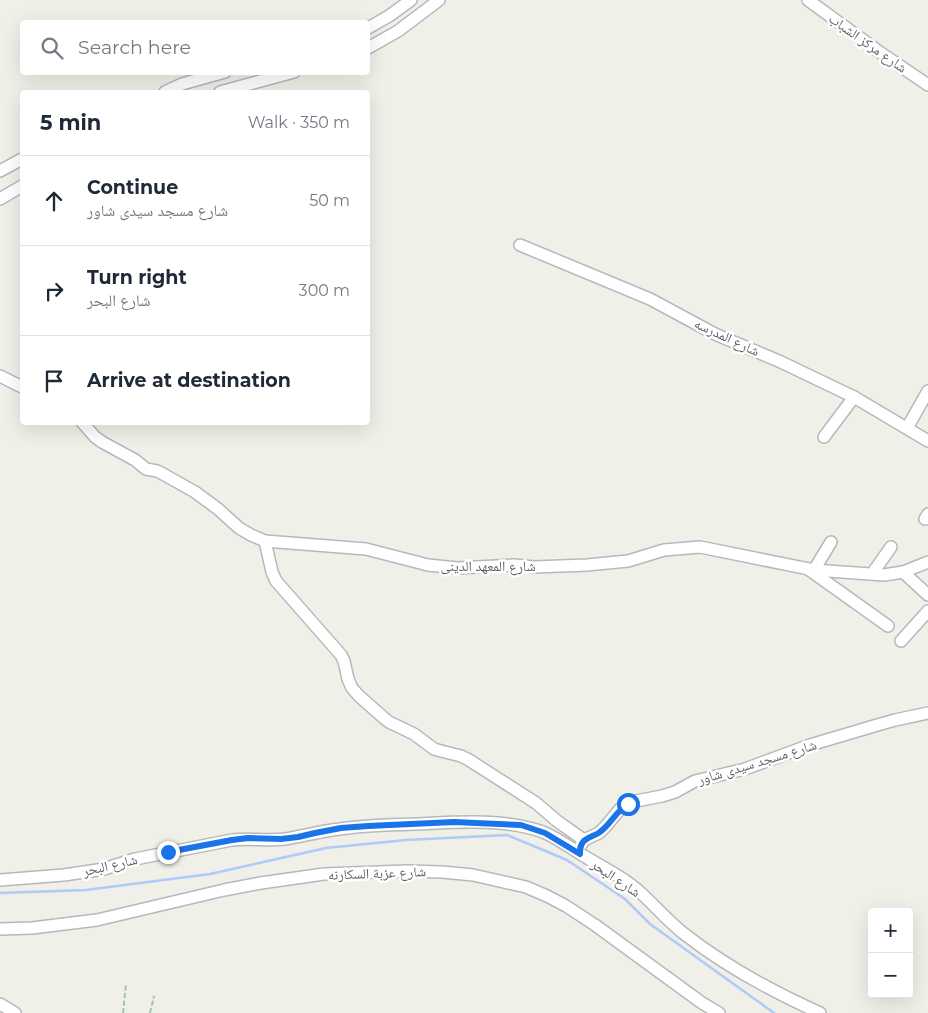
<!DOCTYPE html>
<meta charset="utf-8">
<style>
body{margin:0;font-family:Montserrat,"Noto Naskh Arabic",sans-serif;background:#f6f6f7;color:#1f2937}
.controls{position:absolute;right:15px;bottom:15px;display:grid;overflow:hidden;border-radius:5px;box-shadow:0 5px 20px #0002}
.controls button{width:45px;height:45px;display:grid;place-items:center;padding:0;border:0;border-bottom:1px solid #e0e1e3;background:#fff;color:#1f2937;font:25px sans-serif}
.stop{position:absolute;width:15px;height:15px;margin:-11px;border:4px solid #1a73e8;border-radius:50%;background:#fff}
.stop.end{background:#1a73e8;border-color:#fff;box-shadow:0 1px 5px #0008}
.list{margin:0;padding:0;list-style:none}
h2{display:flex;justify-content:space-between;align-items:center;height:65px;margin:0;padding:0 20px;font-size:21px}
h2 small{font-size:16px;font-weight:400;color:#747a83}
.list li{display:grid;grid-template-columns:32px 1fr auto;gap:15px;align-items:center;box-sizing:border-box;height:90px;padding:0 20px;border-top:1px solid #e0e1e3}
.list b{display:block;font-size:19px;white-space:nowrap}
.list p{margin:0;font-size:16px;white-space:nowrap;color:#747a83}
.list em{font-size:16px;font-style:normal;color:#747a83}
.icon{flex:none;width:28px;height:28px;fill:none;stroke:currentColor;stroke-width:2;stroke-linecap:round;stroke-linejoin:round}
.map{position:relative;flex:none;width:928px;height:1013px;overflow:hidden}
.search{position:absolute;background:#fff;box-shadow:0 5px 20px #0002;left:20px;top:20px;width:350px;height:55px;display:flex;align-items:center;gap:12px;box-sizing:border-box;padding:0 18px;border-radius:5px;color:#747a83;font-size:19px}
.panel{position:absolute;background:#fff;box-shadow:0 5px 20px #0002;left:20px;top:90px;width:350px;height:335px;border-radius:5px}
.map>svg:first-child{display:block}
</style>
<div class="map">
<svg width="928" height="1013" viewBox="0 0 928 1013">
<rect width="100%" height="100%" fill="#f0efe8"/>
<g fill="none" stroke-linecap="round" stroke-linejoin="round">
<polyline stroke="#aecbf9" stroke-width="2.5" points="0,893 86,890 210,874 326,848 406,840 507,835 567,860 625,899 650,924 774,1013"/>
<g stroke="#b7b8bd" stroke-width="14">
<g id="street">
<polyline points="808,0 878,51 928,85"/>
<polyline points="368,28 389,16 411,0"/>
<polyline points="368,48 398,31 439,0"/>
<polyline points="165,92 182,84 225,72"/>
<polyline points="220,92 294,72"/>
<polyline points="0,171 22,159"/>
<polyline points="0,199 22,186"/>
<polyline points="520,245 650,299 715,334 781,362 854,397 928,441"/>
<polyline points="0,376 22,387"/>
<polyline points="82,422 95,437 102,442 135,460 146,469 157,471 163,474 195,492 218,509 239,528 251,535 265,541 366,549 428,565 457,568 514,565 534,567 587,565 628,561 664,550 700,547 814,570 884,575 903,572 928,562"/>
<polyline points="907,428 928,391"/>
<polyline points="824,437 854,397"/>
<polyline points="925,519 928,514"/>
<polyline points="265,541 272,572 276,581 341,655 344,661 348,679 352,688 359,696 384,718 389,722 414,734 434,749 441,751 461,756 469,760 536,803 557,821 584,840"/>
<polyline points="808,569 888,626"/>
<polyline points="814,570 831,542"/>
<polyline points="903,572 928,595"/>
<polyline points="872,574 891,547"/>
<polyline points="901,641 928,611"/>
<polyline points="581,845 584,840 599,833 606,826 620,809 628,804 636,801 662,796 675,792 695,781 745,769 810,745 874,726 895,720 928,713"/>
<path d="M0 880 64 875 104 869 135 859 232 840C249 838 267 841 285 839 303 836 322 831 340 829 365 825 390 825 416 824 457 822 504 818 543 832 555 837 568 846 579 853 600 866 624 877 642 894 656 907 668 921 683 933 725 966 771 991 820 1013"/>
<polyline points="0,929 32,928 97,920 224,890 261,883 324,874 406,871 442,872 473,875 526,887 547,896 566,906 595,925 702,1003 719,1013"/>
<polyline points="0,1004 15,1013"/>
</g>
</g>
<g stroke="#9ec3b0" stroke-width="2" stroke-dasharray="5 2.5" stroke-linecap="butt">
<polyline points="123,1013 126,984"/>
<polyline points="150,1013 154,996"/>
</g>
<use href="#street" stroke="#fff" stroke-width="11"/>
</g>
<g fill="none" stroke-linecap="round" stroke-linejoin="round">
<path stroke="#1a73e8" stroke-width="6" d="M168 852 232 840 248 838 281 839 298 837 315 833 341 828 368 826 454 822 521 825 545 833 580 854C580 849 580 846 583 842 587 837 595 836 600 832 611 824 616 811 628 804"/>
</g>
<g text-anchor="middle" stroke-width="5" stroke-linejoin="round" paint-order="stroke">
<g font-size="14" fill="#5f6167" stroke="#fff">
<text transform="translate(868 43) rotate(35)" y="5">شارع مركز الشباب</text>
<text transform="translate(727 337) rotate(25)" y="5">شارع المدرسه</text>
<text x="488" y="571">شارع المعهد الدينى</text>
<text transform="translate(757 762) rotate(-17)" y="5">شارع مسجد سيدى شاور</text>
<text transform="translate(110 865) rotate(-13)" y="5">شارع البحر</text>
<text transform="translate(377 873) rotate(-2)" y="5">شارع عزبة السكارنه</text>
<text transform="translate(616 878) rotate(34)" y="5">شارع البحر</text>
</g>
</g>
</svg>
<div class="controls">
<button>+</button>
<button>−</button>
</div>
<div class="stop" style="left:628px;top:804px"></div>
<div class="stop end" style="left:168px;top:852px"></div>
<div class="search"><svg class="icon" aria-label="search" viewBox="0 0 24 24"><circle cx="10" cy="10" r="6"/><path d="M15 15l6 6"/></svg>Search here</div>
<section class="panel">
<h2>5 min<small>Walk · 350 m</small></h2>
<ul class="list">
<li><svg class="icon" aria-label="ahead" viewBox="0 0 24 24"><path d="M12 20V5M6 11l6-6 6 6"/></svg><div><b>Continue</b><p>شارع مسجد سيدى شاور</p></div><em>50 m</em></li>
<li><svg class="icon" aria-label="right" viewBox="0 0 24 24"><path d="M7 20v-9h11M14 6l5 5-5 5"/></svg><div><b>Turn right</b><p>شارع البحر</p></div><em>300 m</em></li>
<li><svg class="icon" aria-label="arrive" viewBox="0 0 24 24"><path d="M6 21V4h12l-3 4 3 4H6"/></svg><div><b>Arrive at destination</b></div></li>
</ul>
</section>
</div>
